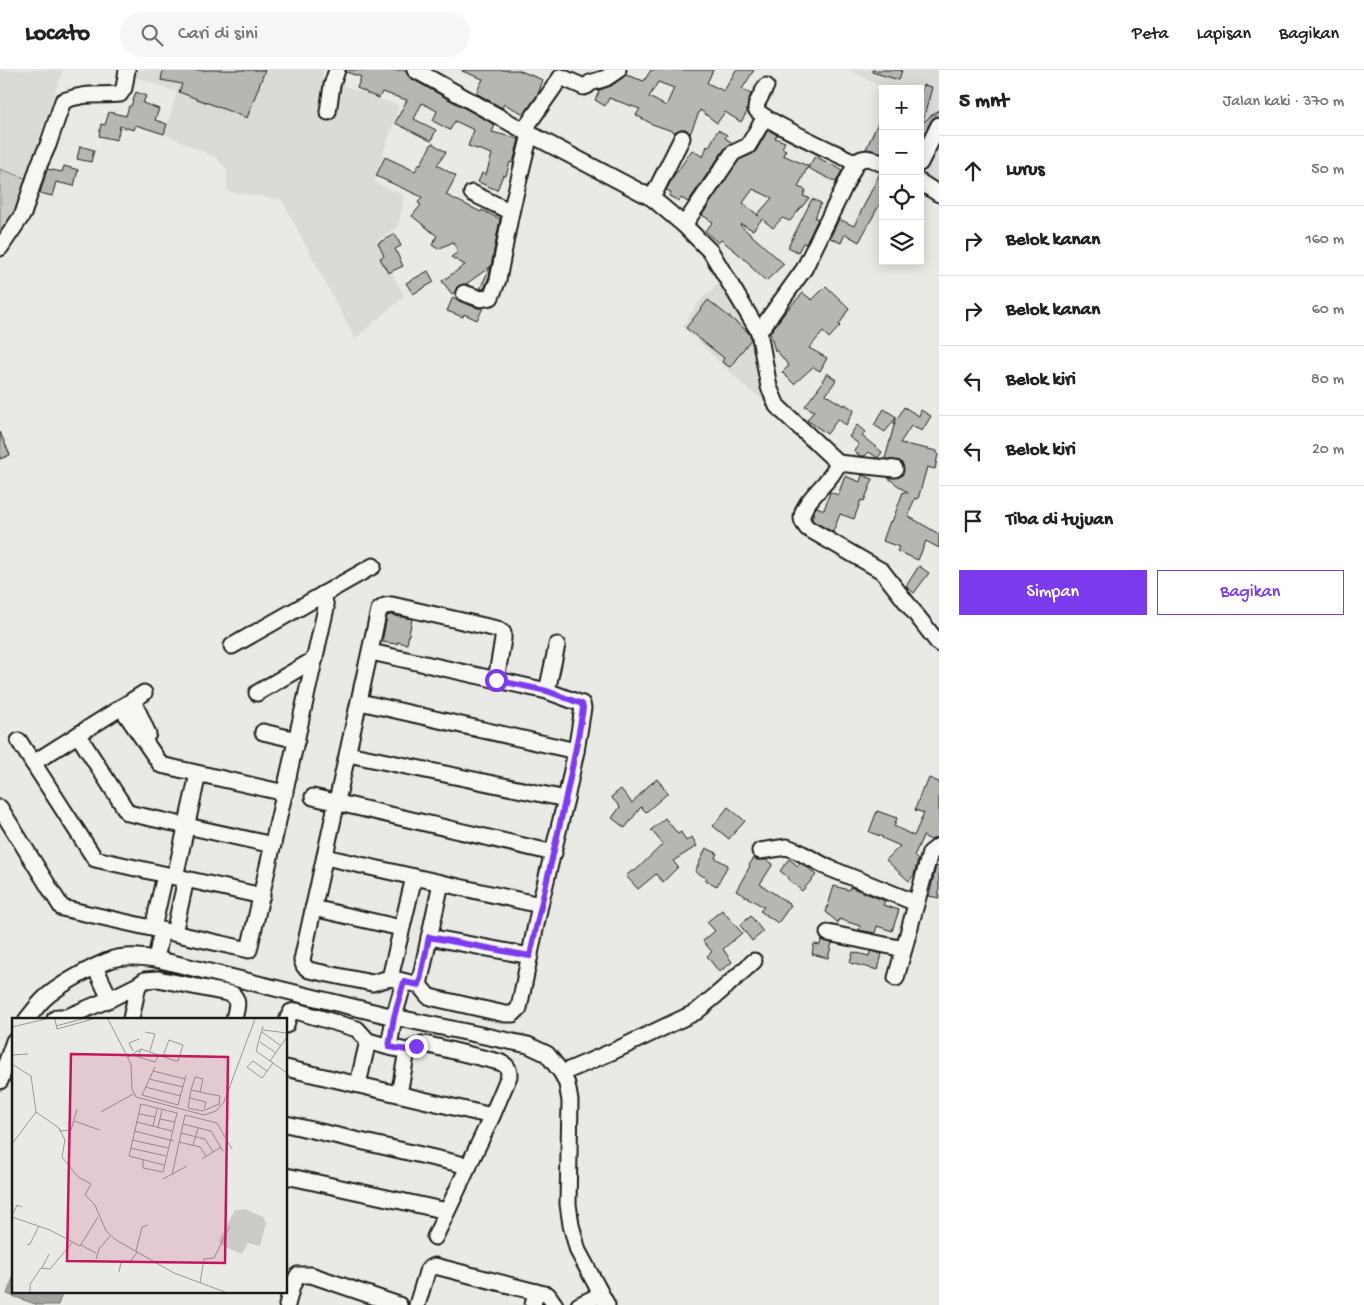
<!DOCTYPE html>
<html lang="id">
<meta charset="utf-8">
<style>
body{margin:0;font-family:"Gochi Hand",sans-serif;background:#f6f6f6;color:#222}
.controls{position:absolute;right:15px;top:15px;display:grid;overflow:hidden;border-radius:0px;box-shadow:0 2px 12px #0003}
.controls button{width:45px;height:45px;display:grid;place-items:center;padding:0;border:0;border-bottom:1px solid #e0e0e0;background:#fff;color:#222;font:25px sans-serif}
.stop{position:absolute;width:15px;height:15px;margin:-11px;border:4px solid #7c3aed;border-radius:50%;background:#fff}
.stop.end{background:#7c3aed;border-color:#fff;box-shadow:0 1px 5px #0008}
.list{margin:0;padding:0;list-style:none}
h2{display:flex;justify-content:space-between;align-items:center;height:65px;margin:0;padding:0 20px;font-size:21px}
h2 small{font-size:16px;font-weight:400;color:#767676}
.list li{display:grid;grid-template-columns:32px 1fr auto;gap:15px;align-items:center;box-sizing:border-box;height:70px;padding:0 20px;border-top:1px solid #e0e0e0}
.list b{display:block;font-size:19px;white-space:nowrap}
.list em{font-size:16px;font-style:normal;color:#767676}
.actions{display:flex;gap:10px;padding:15px 20px}
.actions a{flex:1;padding:11px 0;border:1px solid #7c3aed;border-radius:0px;text-align:center;font-size:18px;color:#7c3aed}
.actions .main{background:#7c3aed;color:#fff}
.icon{flex:none;width:28px;height:28px;fill:none;stroke:currentColor;stroke-width:2;stroke-linecap:round;stroke-linejoin:round}
.map{position:relative;flex:none;width:939px;height:1235px;overflow:hidden}
header{display:flex;align-items:center;gap:30px;box-sizing:border-box;height:70px;padding:0 25px;background:#fff;border-bottom:1px solid #e0e0e0}
header strong{font-size:24px}
nav{display:flex;gap:28px;margin-inline-start:auto;font-size:18px}
.search{width:350px;height:45px;background:#f6f6f6;display:flex;align-items:center;gap:12px;box-sizing:border-box;padding:0 18px;border-radius:28px;color:#767676;font-size:19px}
main{display:flex}
aside{flex:1;background:#fff}
.map>svg:first-child{display:block}
</style>
<header>
<strong>Locato</strong>
<div class="search"><svg class="icon" aria-label="search" viewBox="0 0 24 24"><circle cx="10" cy="10" r="6"/><path d="M15 15l6 6"/></svg>Cari di sini</div>
<nav><a>Peta</a><a>Lapisan</a><a>Bagikan</a></nav>
</header>
<main>
<div class="map">
<svg width="939" height="1235" viewBox="0 0 939 1235">
<rect width="100%" height="100%" fill="#e9e9e5"/>
<filter id="ink" filterUnits="userSpaceOnUse"><feTurbulence type="fractalNoise" baseFrequency=".02" numOctaves="2"/><feDisplacementMap in="SourceGraphic" scale="10" xChannelSelector="R" yChannelSelector="G"/><feConvolveMatrix kernelMatrix="1 2 1 2 8 2 1 2 1" color-interpolation-filters="sRGB"/></filter>
<g filter="url(#ink)">
<g fill="#dadad6">
<polygon points="0,0 63,0 25,108 0,99"/>
<polygon points="128,0 323,0 322,8 399,36 374,112 404,125 398,157 376,171 404,226 355,269 282,130 227,121 227,99 215,87 164,64 177,22 127,4"/>
<polygon points="849,0 939,0 939,129 920,115 920,19 885,19"/>
<polygon points="729,203 757,271 763,330 749,320 683,257 696,235"/>
</g>
<polygon fill="#cbcbc7" stroke="#747472" points="0,99 25,108 33,141 0,176"/>
<polygon fill="#a3a3a1" stroke="#6d6d6c" points="14,1206 14,1221 63,1221 58,1235 38,1235 7,1224"/>
<g fill="#b6b6b3" stroke="#1c1c1c" fill-rule="evenodd">
<polygon points="163,0 265,0 247,48 179,22 182,14 161,10"/>
<polygon points="346,0 406,0 407,4 410,8 495,55 492,62 519,69 513,93 510,92 506,106 503,105 497,120 478,112 482,103 486,105 492,84 468,76 474,60 455,51 450,60 433,51 437,41 422,33 414,49 436,60 431,71 395,53 407,30 382,22 379,28 366,23 366,22 357,18 361,7 346,2"/>
<polygon points="462,0 518,0 543,10 538,24 524,44 504,34 502,38 476,23 483,9 462,1"/>
<path d="M651 0H713L707 13 724 21 736 0H754L742 19 751 24 748 31 747 42 741 52 725 42 717 53 700 40 690 64 686 59H681L675 62 652 54 636 45 640 39 609 28 605 36 595 30 599 22 597 21 611 16 626 5 644 11ZM658 12 674 18 666 36 649 27Z"/>
<polygon points="872,0 902,0 899,10 872,2"/>
<polygon points="923,15 932,17 923,51 920,51 920,25"/>
<polygon points="136,22 146,26 143,33 159,39 155,50 167,54 164,64 136,55 134,60 120,56 117,70 99,66 101,54 105,55 109,42 126,46 129,36 131,36"/>
<polygon points="938,40 935,47 931,51 920,72 920,55"/>
<polygon points="883,42 883,84 872,80 866,79"/>
<polygon points="718,60 727,65 725,68 733,73 725,78 688,132 681,128 679,131 669,126 671,122 666,120 676,102 677,102 692,80 703,87 707,76 709,77"/>
<path d="M768 60 777 65 775 68 785 72 782 78 786 80 783 85 808 96 798 117 806 120 803 126 809 128 790 151 782 148 773 158 762 149 753 160 741 154 740 155 784 194 766 211 750 196 751 195 735 181 721 170 718 173 705 161 713 152 702 145 739 90 752 84 756 81ZM753 119 772 128 757 145 759 146 743 133Z"/>
<polygon points="432,73 446,82 437,95 456,106 446,125 481,142 482,140 500,149 489,207 484,219 480,219 490,197 466,214 458,216 455,222 452,224 442,211 465,195 451,187 458,182 453,172 438,179 432,175 437,166 412,146 421,135 418,133 422,127 376,106 385,87 415,101 420,93 421,94"/>
<polygon points="80,76 94,80 91,92 77,89"/>
<polygon points="815,86 842,100 836,112 808,98"/>
<polygon points="64,96 78,100 74,116 56,112 52,126 40,123 47,99 62,102"/>
<polygon points="880,103 883,103 883,128 859,172 845,164 841,173 830,168 839,149 854,156"/>
<polygon points="812,129 821,133 815,148 818,149 806,174 803,173 798,182 788,177"/>
<polygon points="395,164 401,176 395,179 403,196 388,203 380,188 384,186 378,173"/>
<polygon points="428,201 434,212 413,224 406,213"/>
<polygon points="826,216 849,238 839,255 840,256 829,268 823,262 809,278 827,288 820,301 813,297 794,314 782,302 789,296 777,281 775,281 770,263 786,241 803,223 812,230"/>
<polygon points="453,227 461,232 478,238 483,238 477,250 464,244 463,247 447,241"/>
<polygon points="708,230 747,261 750,265 751,269 730,297 722,292 724,288 686,258"/>
<polygon points="827,303 836,310 826,325 844,336 845,334 854,340 846,355 838,349 827,364 807,350 814,341 805,336 823,312 822,311"/>
<polygon points="904,337 919,346 921,340 931,346 922,361 911,356 900,373 937,381 937,384 938,384 935,399 927,397 918,429 915,428 908,446 939,464 939,478 926,471 918,490 897,481 899,477 883,471 890,451 892,452 903,422 908,423 888,408 899,407 902,405 904,400 903,395 900,391 885,389 896,348 885,362 874,355 884,339 898,348"/>
<polygon points="857,355 865,362 862,366 882,382 878,388 869,382 865,386 860,386 854,381 859,374 849,367"/>
<polygon points="0,362 10,385 0,389"/>
<polygon points="862,405 873,409 864,431 861,430 854,449 840,444 833,462 813,451 812,448 815,439 817,437 824,440 830,422 838,425 845,406 860,412"/>
<polygon points="919,496 929,503 914,523 906,516"/>
<polygon points="390,545 412,549 407,574 397,572 397,574 382,572 387,546"/>
<polygon points="929,708 939,712 939,763 937,767 931,770 923,766 914,786 918,790 914,805 909,811 886,790 900,776 882,768 883,767 869,762 877,741 897,748 894,756 914,766 924,743 915,740 923,717 925,718"/>
<polygon points="657,709 668,723 646,742 641,737 625,758 612,748 620,737 611,727 621,719 632,733 648,716"/>
<polygon points="728,737 745,751 729,769 713,756"/>
<polygon points="665,748 678,764 681,762 686,771 692,767 697,776 673,791 678,797 663,812 656,804 638,819 626,806 633,800 634,802 663,774 651,760"/>
<polygon points="706,778 717,783 715,788 728,795 717,816 705,810 707,808 695,802"/>
<polygon points="754,788 757,790 767,790 773,794 760,814 791,835 778,853 760,841 764,837 736,821 750,796 749,795"/>
<polygon points="789,789 798,796 800,793 806,796 816,805 802,821 787,808 788,807 780,801"/>
<polygon points="936,796 939,797 939,828 929,826"/>
<polygon points="834,816 849,820 850,817 885,831 883,835 899,840 892,861 877,856 875,863 859,860 860,856 839,849 838,853 826,842"/>
<polygon points="722,840 742,863 723,879 732,892 719,902 707,886 712,882 703,871 715,861 707,852"/>
<polygon points="751,846 763,862 752,871 740,855"/>
<polygon points="821,870 832,873 828,888 812,884 814,874 820,875"/>
<polygon points="870,881 882,884 878,900 850,893 853,882 869,886"/>
</g>
<g fill="none" stroke-linecap="round" stroke-linejoin="round">
<g stroke="#1c1c1c" stroke-width="19">
<g id="minor">
<path d="M415 0 530 64 652 128 684 155 711 182 759 262 769 317 777 336 838 393C832 412 802 430 802 448 802 452 805 455 807 458L882 501 939 574"/>
<path d="M766 16 757 33 756 39C763 51 839 84 856 93"/>
<polyline points="328,42 332,15 337,0"/>
<polyline points="524,60 561,7 584,17 587,16 590,13 606,8 618,0"/>
<polyline points="920,93 939,55"/>
<polyline points="920,112 939,124"/>
<polyline points="472,123 511,142"/>
<polyline points="652,128 682,68"/>
<polyline points="684,155 733,83 748,76 765,47"/>
<path d="M0 178 23 144 39 95 48 75 63 31C86 22 98 26 120 24L124 18 127 0"/>
<polyline points="464,223 481,229 491,227 498,210 511,142 530,64"/>
<path d="M759 262 804 199 856 93C865 84 873 90 883 94"/>
<polyline points="838,393 895,399"/>
<polyline points="232,576 373,496"/>
<polyline points="371,582 547,621 582,634 583,638 576,681 566,729 540,835 519,938 513,944 505,944 434,928 428,926 419,915 390,908 372,913 309,900 304,896 302,890 379,540 385,536 392,535 497,559 503,563 503,569 496,610"/>
<polyline points="547,621 557,575"/>
<polyline points="257,623 315,589"/>
<polyline points="133,630 148,664"/>
<polyline points="360,632 576,681"/>
<polyline points="121,637 161,695 285,723"/>
<polyline points="263,662 297,670"/>
<polyline points="78,665 128,743 273,775"/>
<polyline points="19,671 95,789 262,826"/>
<polyline points="348,684 566,729"/>
<polyline points="33,693 144,623"/>
<polyline points="313,727 554,783"/>
<polyline points="0,738 62,838 249,880 326,538 323,524"/>
<polyline points="760,781 787,777 797,781 829,798 916,833"/>
<polyline points="325,787 540,835"/>
<polyline points="175,807 198,704"/>
<polyline points="313,838 401,858"/>
<polyline points="153,858 165,805"/>
<polyline points="174,863 186,809"/>
<polyline points="828,863 904,879"/>
<polyline points="429,867 530,886"/>
<polyline points="156,889 162,860"/>
<polyline points="95,897 110,929"/>
<polyline points="390,908 414,807"/>
<polyline points="896,908 930,783 939,776"/>
<polyline points="419,915 441,813"/>
<path d="M27 949C32 943 37 936 42 931 55 917 95 895 113 889 126 885 142 887 156 889L394 947 528 975 547 984 562 1003 567 1014 570 1031 568 1134 571 1155 578 1181 607 1235"/>
<path d="M55 949 58 947H67L110 929 138 915 145 910 158 909 232 924C240 931 236 939 234 949"/>
<polyline points="131,949 138,915"/>
<path d="M286 955 288 948 291 942 296 941 357 959 368 971 389 977 407 981 422 974 429 975 499 992C507 995 509 998 509 1006L492 1046 435 1167"/>
<polyline points="389,977 394,947 404,912"/>
<polyline points="286,998 492,1046"/>
<polyline points="562,1003 616,980 696,942 721,921 754,891"/>
<polyline points="0,1011 14,971"/>
<polyline points="358,1014 368,971"/>
<polyline points="399,1024 407,981"/>
<polyline points="286,1054 469,1096"/>
<polyline points="286,1106 447,1141"/>
<polyline points="287,1235 292,1216 298,1205 311,1205 399,1235"/>
<polyline points="417,1235 427,1202 430,1198 435,1196 536,1222"/>
<polyline points="533,1235 536,1222 548,1225 555,1235"/>
<polyline points="579,1235 600,1225"/>
</g>
</g>
<use href="#minor" stroke="#f6f6f2" stroke-width="15"/>
</g>
</g>
<g fill="none" stroke-linecap="round" stroke-linejoin="round" filter="url(#ink)">
<path stroke="#7c3aed" stroke-width="6" d="M416 976 407 980 389 977 394 947 404 912 419 915 429 867 530 886C547 804 570 722 583 638L582 634 547 621 496 610"/>
</g>
<g transform="translate(12 948)">
<rect width="275" height="275" fill="#e9e9e5"/>
<path d="M233 191 251 199 254 205 248 228 236 225 230 236 209 227 207 222 223 192Z" fill="#cbcbc7"/>
<path fill="none" stroke="#979795" stroke-width="1" d="M43 1 45 11 81 1M96 1 119 46 120 71 124 79 192 97 204 93 212 84 243 1M44 8 70 1M251 8 244 33 275 55M0 9 34 1M251 12 275 15M133 14 143 16 138 33M250 14 269 28M248 24 264 35M129 31 164 43H166L171 27 157 22 151 38M121 33 117 25 127 21M0 37 16 36M116 39 129 31 126 39 122 36M126 39 143 44 147 37M258 43 275 19M0 46 19 58 24 94 47 110 53 122 50 139 66 159 79 166 73 177 83 187 94 213 104 222 162 255 213 274M143 49 130 77 166 87 174 57M141 53 173 61M255 53 241 43 235 49 250 60 261 45M137 61 171 69M133 69 169 78M179 72 197 76 208 78 207 86 191 93 176 90 179 72 183 59 191 61 188 74M178 80 194 84 192 91M89 94 121 76M127 96 143 99M148 101 163 104M62 103 88 112M125 104 160 113M171 106 199 113 211 133M141 108 145 91M146 109 150 92M47 113 59 112 65 91M122 113 162 123M169 115 193 121 201 134M120 122 156 130M167 124 188 129 194 138M0 126 24 94M181 127 186 110M118 130 154 138M190 141 209 129M131 142V150L151 154 165 95 129 86 117 138 152 147M160 157 173 97 205 105 220 131M151 161 175 148M0 198 5 187 10 189M0 199 38 212 68 228 86 199M15 227 18 226 27 208M69 227 84 235M124 233 130 209 136 207M84 241 87 231 98 218M30 250 37 236M107 254 109 244 119 243 125 234M188 265 192 241 202 240 218 208M18 274V266L29 250 38 251 60 225"/>
<path fill="#c2185b" fill-opacity="0.15" stroke="#c2185b" stroke-width="2.5" d="M59 36 216 39 213 245 55 243Z"/>
<rect width="275" height="275" fill="none" stroke="#1c1c1c" stroke-width="2.5"/>
</g>
</svg>
<div class="controls">
<button>+</button>
<button>−</button>
<button><svg class="icon" aria-label="locate" viewBox="0 0 24 24"><circle cx="12" cy="12" r="6"/><path d="M12 2v4M12 18v4M2 12h4M18 12h4"/></svg></button>
<button><svg class="icon" aria-label="layers" viewBox="0 0 24 24"><path d="M12 4l9 5-9 5-9-5zM3 14l9 5 9-5"/></svg></button>
</div>
<div class="stop" style="left:496px;top:610px"></div>
<div class="stop end" style="left:416px;top:976px"></div>
</div>
<aside>
<h2>5 mnt<small>Jalan kaki · 370 m</small></h2>
<ul class="list">
<li><svg class="icon" aria-label="ahead" viewBox="0 0 24 24"><path d="M12 20V5M6 11l6-6 6 6"/></svg><div><b>Lurus</b></div><em>50 m</em></li>
<li><svg class="icon" aria-label="right" viewBox="0 0 24 24"><path d="M7 20v-9h11M14 6l5 5-5 5"/></svg><div><b>Belok kanan</b></div><em>160 m</em></li>
<li><svg class="icon" aria-label="right" viewBox="0 0 24 24"><path d="M7 20v-9h11M14 6l5 5-5 5"/></svg><div><b>Belok kanan</b></div><em>60 m</em></li>
<li><svg class="icon" aria-label="left" viewBox="0 0 24 24"><path d="M17 20v-9H6M10 6l-5 5 5 5"/></svg><div><b>Belok kiri</b></div><em>80 m</em></li>
<li><svg class="icon" aria-label="left" viewBox="0 0 24 24"><path d="M17 20v-9H6M10 6l-5 5 5 5"/></svg><div><b>Belok kiri</b></div><em>20 m</em></li>
<li><svg class="icon" aria-label="arrive" viewBox="0 0 24 24"><path d="M6 21V4h12l-3 4 3 4H6"/></svg><div><b>Tiba di tujuan</b></div></li>
</ul>
<div class="actions"><a class="main">Simpan</a><a>Bagikan</a></div>
</aside>
</main>
